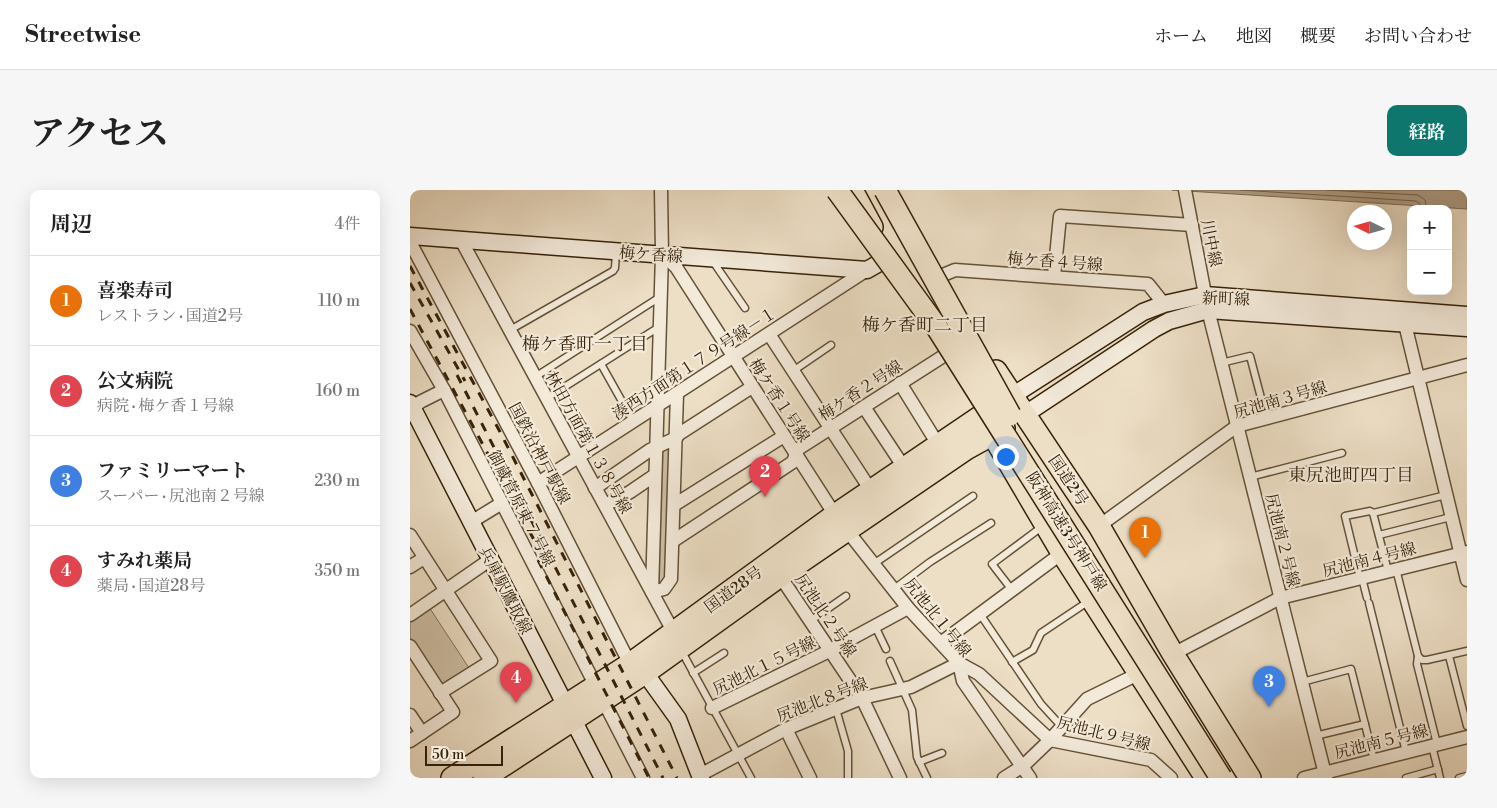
<!DOCTYPE html>
<html lang="ja">
<meta charset="utf-8">
<style>
body{margin:0;font-family:"Libre Bodoni","Noto Serif JP",serif;background:#f6f6f6;color:#222}
.controls{position:absolute;right:15px;top:15px;display:grid;overflow:hidden;border-radius:10px;box-shadow:0 5px 20px #0002}
.controls button{width:45px;height:45px;display:grid;place-items:center;padding:0;border:0;border-bottom:1px solid #e0e0e0;background:#fff;color:#222;font:25px sans-serif}
.compass{position:absolute;left:937px;top:15px;width:45px;height:45px;border-radius:50%;background:#fff;box-shadow:0 5px 20px #0002;rotate:275deg}
.scale{position:absolute;left:15px;bottom:12px;width:78px;box-sizing:border-box;padding-left:5px;border:2px solid #372309;border-top:0;font-size:14px;line-height:18px;white-space:nowrap;color:#372309;-webkit-text-stroke:4px #f3eada;paint-order:stroke}
.you{position:absolute;left:595px;top:266px;width:18px;height:18px;margin:-12px;border:4px solid #fff;border-radius:50%;background:#1a73e8;box-shadow:0 0 0 8px #1a73e833}
.badge{display:grid;place-items:center;width:32px;height:32px;border-radius:50%;background:#0f766e;color:#fff;font-size:16px;font-weight:700}
.pin{position:absolute;translate:-50% -41px;filter:drop-shadow(0 1px 2px #0008)}
.pin::after{content:'';position:absolute;top:26px;width:18px;height:15px;background:inherit;clip-path:polygon(0 0,100% 0,50% 100%)}
.list{margin:0;padding:0;list-style:none}
h2{display:flex;justify-content:space-between;align-items:center;height:65px;margin:0;padding:0 20px;font-size:21px}
h2 small{font-size:16px;font-weight:400;color:#767676}
.list li{display:grid;grid-template-columns:32px 1fr auto;gap:15px;align-items:center;box-sizing:border-box;height:90px;padding:0 20px;border-top:1px solid #e0e0e0}
.list b{display:block;font-size:19px;white-space:nowrap}
.list p{margin:0;font-size:16px;white-space:nowrap;color:#767676}
.list em{font-size:16px;font-style:normal;color:#767676}
.map{position:relative;flex:none;width:1057px;height:588px;overflow:hidden;border-radius:10px}
header{display:flex;align-items:center;gap:30px;box-sizing:border-box;height:70px;padding:0 25px;background:#fff;border-bottom:1px solid #e0e0e0}
header strong{font-size:24px}
nav{display:flex;gap:28px;margin-inline-start:auto;font-size:18px}
.intro{display:flex;align-items:center;justify-content:space-between;box-sizing:border-box;height:120px;padding:0 30px}
h1{margin:0;font-size:35px}
.button{padding:12px 22px;border-radius:10px;background:#0f766e;color:#fff;font-size:18px;font-weight:700}
main{display:flex;gap:30px;padding:0 30px}
aside{flex:1;background:#fff;border-radius:10px;box-shadow:0 5px 20px #0002}
.map>svg:first-child{display:block}
</style>
<header>
<strong>Streetwise</strong>
<nav><a>ホーム</a><a>地図</a><a>概要</a><a>お問い合わせ</a></nav>
</header>
<div class="intro"><h1>アクセス</h1><a class="button">経路</a></div>
<main>
<aside>
<h2>周辺<small>4件</small></h2>
<ul class="list">
<li><span class="badge" style="background:#e8710a">1</span><div><b>喜楽寿司</b><p>レストラン · 国道2号</p></div><em>110 m</em></li>
<li><span class="badge" style="background:#e0444e">2</span><div><b>公文病院</b><p>病院 · 梅ケ香１号線</p></div><em>160 m</em></li>
<li><span class="badge" style="background:#3f7fe0">3</span><div><b>ファミリーマート</b><p>スーパー · 尻池南２号線</p></div><em>230 m</em></li>
<li><span class="badge" style="background:#e0444e">4</span><div><b>すみれ薬局</b><p>薬局 · 国道28号</p></div><em>350 m</em></li>
</ul>
</aside>
<div class="map">
<svg width="1057" height="588" viewBox="0 0 1057 588">
<rect width="100%" height="100%" fill="#eddfc6"/>
<filter id="stains"><feTurbulence type="fractalNoise" baseFrequency=".004" numOctaves="4"/><feColorMatrix values="0 0 0 0 .2 0 0 0 0 .09 0 0 0 0 .02 0 0 0 .5 -.17"/></filter>
<radialGradient id="worn" r=".72"><stop offset=".6" stop-color="#630" stop-opacity="0"/><stop offset="1" stop-color="#630" stop-opacity=".3"/></radialGradient>
<g fill="#cebfa6" stroke="#827158">
<polygon points="260,254 258,386 251,394 243,393 247,260"/>
<polygon points="19,417 59,478 36,494 30,493 0,448 0,429"/>
</g>
<polygon fill="#af9f86" stroke="#7f6d54" points="762,0 1057,0 1057,19"/>
<g fill="none" stroke-linecap="round" stroke-linejoin="round">
<g stroke="#736148" stroke-width="1">
<polyline points="830,0 1006,11 1010,14 1011,19"/>
<polyline points="916,0 1008,5 1015,10 1017,19"/>
</g>
<g stroke="#645238" stroke-width="9">
<g id="lane">
<polyline points="302,70 335,118"/>
<polyline points="100,140 203,81 205,78 206,62"/>
<polyline points="811,173 840,166 856,227"/>
<polyline points="191,174 223,231"/>
<polyline points="383,181 421,155"/>
<polyline points="125,187 250,107"/>
<polyline points="137,208 249,137"/>
<polyline points="840,287 932,263"/>
<polyline points="969,345 1041,327"/>
<polyline points="465,373 563,306"/>
<polyline points="986,379 1008,466 1012,470 1017,470 1057,461"/>
<polyline points="978,381 963,323 1036,305"/>
<polyline points="950,388 935,326 960,321 963,323"/>
<polyline points="952,388 957,408"/>
<polyline points="484,399 520,372 581,333"/>
<polyline points="602,400 582,374 633,336"/>
<polyline points="959,413 996,562"/>
<polyline points="570,424 631,514 652,537"/>
<polyline points="400,431 436,406"/>
<polyline points="465,436 476,459"/>
<polyline points="271,460 341,588"/>
<polyline points="1008,466 1007,474 1027,554"/>
<polyline points="1039,466 1057,536"/>
<polyline points="480,471 502,520 507,567 517,588"/>
<polyline points="602,472 623,460 631,443 679,411"/>
<polyline points="283,483 314,463"/>
<polyline points="892,492 941,479 964,570"/>
<polyline points="426,519 438,561 438,588"/>
<polyline points="905,546 955,534"/>
<polyline points="1022,556 1030,588"/>
<polyline points="509,572 532,563"/>
<polyline points="996,588 1028,579"/>
<polyline points="1049,588 1057,586"/>
</g>
</g>
<g stroke="#645238" stroke-width="15">
<g id="street">
<polyline points="251,0 252,64 242,402 254,399 261,389 267,204"/>
<polyline points="775,0 798,120 916,588"/>
<polyline points="51,50 264,443"/>
<polyline points="0,52 128,293 220,474 225,477"/>
<polyline points="252,64 266,77 425,325 498,418 549,473 553,491 620,588"/>
<polyline points="644,87 650,26 782,35"/>
<polyline points="526,88 545,80 738,94 754,114"/>
<polyline points="995,134 1057,390"/>
<polyline points="0,141 34,200 233,588"/>
<polyline points="359,144 462,302"/>
<polyline points="490,193 529,256"/>
<polyline points="454,217 495,279"/>
<polyline points="0,221 10,212 34,200"/>
<polyline points="128,293 457,80"/>
<polyline points="185,298 240,260 266,248 269,244 342,197"/>
<polyline points="195,315 220,302 245,285"/>
<polyline points="264,315 374,246"/>
<polyline points="61,332 92,313"/>
<polyline points="689,336 827,236 1057,175"/>
<polyline points="0,345 81,471 30,503"/>
<polyline points="263,351 383,272 388,259 535,165"/>
<polyline points="0,377 14,368"/>
<polyline points="370,386 452,508 490,588"/>
<polyline points="0,425 81,369"/>
<polyline points="532,452 652,363"/>
<polyline points="0,456 43,522 0,551"/>
<polyline points="763,464 870,408 1057,362"/>
<polyline points="549,473 569,484 640,550 741,570 761,588"/>
<polyline points="302,518 415,463 498,418"/>
<polyline points="0,525 12,543"/>
<polyline points="376,539 400,588"/>
<polyline points="290,585 376,539 452,508 501,497 549,473"/>
<polyline points="594,588 613,576 640,550 677,509 730,483"/>
<polyline points="894,588 1057,547"/>
</g>
</g>
<g stroke="#372309" stroke-width="19">
<g id="secondary">
<polyline points="0,46 457,80 478,68"/>
<polyline points="602,206 733,122 754,114 795,105 1057,125"/>
<polyline points="0,213 193,588"/>
<polyline points="614,225 744,139 759,131 798,120 1057,138"/>
<polyline points="235,483 268,529 291,588"/>
</g>
</g>
<g stroke="#372309" stroke-width="24">
<g id="highway">
<polyline points="442,0 462,37"/>
<polyline points="586,181 689,336 763,464 840,588"/>
<polyline points="578,237 652,363 796,588"/>
<polyline points="42,588 220,474 425,325 589,214"/>
<polyline points="74,588 235,483 370,386 556,259 594,238"/>
</g>
</g>
<use href="#lane" stroke="#f3eada" stroke-width="6"/>
<use href="#street" stroke="#f3eada" stroke-width="12"/>
<use href="#secondary" stroke="#f3eada" stroke-width="16"/>
<use href="#highway" stroke="#eddfc6" stroke-width="21"/>
<g stroke="#372309" stroke-width="3" stroke-dasharray="9 9" stroke-linecap="butt">
<polyline points="0,76 89,240 267,588"/>
<polyline points="0,93 55,191"/>
<polyline points="0,119 137,374"/>
<polyline points="47,185 253,588"/>
<polyline points="128,370 239,588"/>
</g>
<g stroke="#372309" stroke-width="24" stroke-linecap="butt">
<g id="highway-bridge">
<polyline points="427,0 528,139 811,588"/>
<polyline points="475,0 600,225"/>
</g>
</g>
<use href="#highway-bridge" stroke="#eddfc6" stroke-width="21"/>
</g>
<g text-anchor="middle" stroke-width="4.5" stroke-linejoin="round" paint-order="stroke">
<g font-size="16" fill="#372309" stroke="#f3eada">
<text transform="translate(802 53) rotate(79)" y="6">川中線</text>
<text transform="translate(241 64) rotate(4)" y="6">梅ケ香線</text>
<text transform="translate(645 71) rotate(4)" y="6">梅ケ香４号線</text>
<text transform="translate(816 108) rotate(2)" y="6">新町線</text>
<text transform="translate(284 173) rotate(-33)" y="6">湊西方面第１７９号線－１</text>
<text transform="translate(450 200) rotate(-33)" y="6">梅ケ香２号線</text>
<text transform="translate(870 209) rotate(-16)" y="6">尻池南３号線</text>
<text transform="translate(370 210) rotate(57)" y="6">梅ケ香１号線</text>
<text transform="translate(179 252) rotate(61)" y="6">林田方面第１３８号線</text>
<text transform="translate(130 263) rotate(62)" y="6">国鉄沿神戸駅線</text>
<text transform="translate(659 290) rotate(56)" y="6">国道2号</text>
<text transform="translate(112 318) rotate(63)" y="6">御蔵菅原東７号線</text>
<text transform="translate(657 341) rotate(58)" y="6">阪神高速3号神戸線</text>
<text transform="translate(873 350) rotate(76)" y="6">尻池南２号線</text>
<text transform="translate(959 369) rotate(-14)" y="6">尻池南４号線</text>
<text transform="translate(323 399) rotate(-36)" y="6">国道28号</text>
<text transform="translate(96 400) rotate(63)" y="6">兵庫駅鷹取線</text>
<text transform="translate(416 425) rotate(56)" y="6">尻池北２号線</text>
<text transform="translate(528 427) rotate(51)" y="6">尻池北１号線</text>
<text transform="translate(354 475) rotate(-26)" y="6">尻池北１５号線</text>
<text transform="translate(412 509) rotate(-21)" y="6">尻池北８号線</text>
<text transform="translate(694 543) rotate(14)" y="6">尻池北９号線</text>
<text transform="translate(971 551) rotate(-14)" y="6">尻池南５号線</text>
</g>
<g font-size="18" fill="#372309" stroke="#f3eada">
<text x="515" y="141">梅ケ香町二丁目</text>
<text x="175" y="160">梅ケ香町一丁目</text>
<text x="941" y="291">東尻池町四丁目</text>
</g>
</g>
<rect width="100%" height="100%" filter="url(#stains)"/>
<rect width="100%" height="100%" fill="url(#worn)"/>
</svg>
<div class="controls">
<button>+</button>
<button>−</button>
</div>
<svg class="compass" viewBox="-18 -18 36 36"><path d="M0-13l5 13h-10z" fill="#e53935"/><path d="M0 13l5-13h-10z" fill="#767676"/></svg>
<div class="scale">50 m</div>
<div class="you"></div>
<div class="pin badge" style="left:735px;top:368px;background:#e8710a">1</div>
<div class="pin badge" style="left:355px;top:307px;background:#e0444e">2</div>
<div class="pin badge" style="left:859px;top:517px;background:#3f7fe0">3</div>
<div class="pin badge" style="left:106px;top:513px;background:#e0444e">4</div>
</div>
</main>
